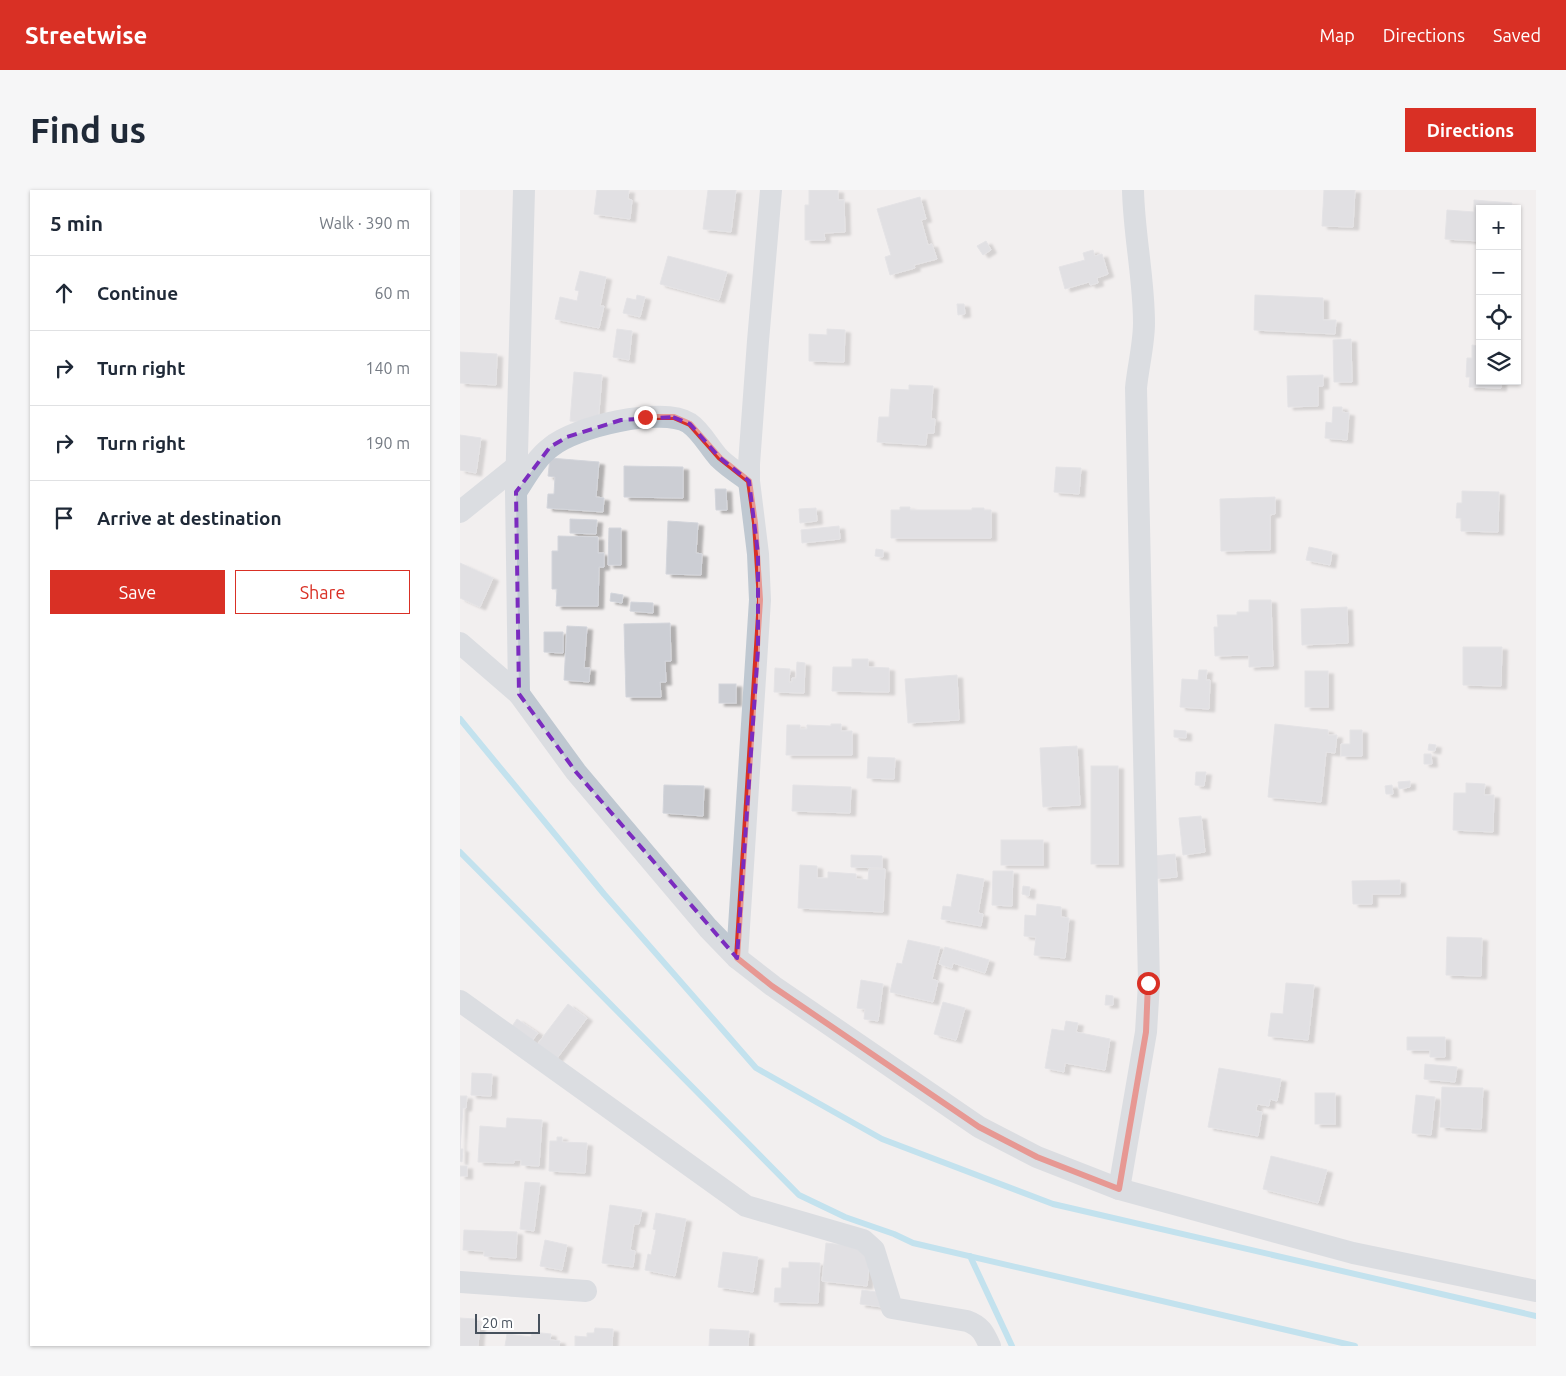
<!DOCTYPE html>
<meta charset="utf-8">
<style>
body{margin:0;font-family:Ubuntu,sans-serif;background:#f6f6f7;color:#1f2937}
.controls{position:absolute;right:15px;top:15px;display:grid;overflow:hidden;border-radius:0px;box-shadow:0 1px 4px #0004}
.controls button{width:45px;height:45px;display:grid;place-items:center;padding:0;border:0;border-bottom:1px solid #e0e1e3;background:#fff;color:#1f2937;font:25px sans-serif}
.scale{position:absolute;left:15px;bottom:12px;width:65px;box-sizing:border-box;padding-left:5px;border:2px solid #47515d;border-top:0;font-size:14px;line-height:18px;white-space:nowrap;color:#47515d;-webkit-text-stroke:4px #fff;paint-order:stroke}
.stop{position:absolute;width:15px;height:15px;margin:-11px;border:4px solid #d93025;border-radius:50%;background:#fff}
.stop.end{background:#d93025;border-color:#fff;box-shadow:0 1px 5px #0008}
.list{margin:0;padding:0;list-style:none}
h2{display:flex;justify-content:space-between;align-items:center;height:65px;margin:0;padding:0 20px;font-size:21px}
h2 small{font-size:16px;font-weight:400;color:#747a83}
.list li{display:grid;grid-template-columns:32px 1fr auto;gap:15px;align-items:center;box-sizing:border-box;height:75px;padding:0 20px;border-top:1px solid #e0e1e3}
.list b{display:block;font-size:19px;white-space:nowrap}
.list em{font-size:16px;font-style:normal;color:#747a83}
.actions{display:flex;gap:10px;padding:15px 20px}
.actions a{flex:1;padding:11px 0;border:1px solid #d93025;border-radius:0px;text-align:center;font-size:18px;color:#d93025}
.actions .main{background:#d93025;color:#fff}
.icon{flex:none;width:28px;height:28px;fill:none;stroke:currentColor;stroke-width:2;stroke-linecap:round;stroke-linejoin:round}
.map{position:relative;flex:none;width:1076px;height:1156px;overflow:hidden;border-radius:0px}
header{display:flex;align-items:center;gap:30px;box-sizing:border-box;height:70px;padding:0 25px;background:#d93025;color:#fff}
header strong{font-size:24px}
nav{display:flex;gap:28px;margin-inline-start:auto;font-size:18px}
.intro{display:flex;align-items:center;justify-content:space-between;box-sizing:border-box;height:120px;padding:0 30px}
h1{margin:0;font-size:35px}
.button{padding:12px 22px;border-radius:0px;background:#d93025;color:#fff;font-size:18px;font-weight:700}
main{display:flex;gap:30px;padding:0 30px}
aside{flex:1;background:#fff;border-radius:0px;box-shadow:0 1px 4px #0004}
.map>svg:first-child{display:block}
</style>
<header>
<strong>Streetwise</strong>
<nav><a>Map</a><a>Directions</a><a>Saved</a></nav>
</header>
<div class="intro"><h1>Find us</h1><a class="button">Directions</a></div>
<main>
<aside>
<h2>5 min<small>Walk · 390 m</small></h2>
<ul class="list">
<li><svg class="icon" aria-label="ahead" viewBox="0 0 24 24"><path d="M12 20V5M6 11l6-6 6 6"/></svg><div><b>Continue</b></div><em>60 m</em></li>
<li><svg class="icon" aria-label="right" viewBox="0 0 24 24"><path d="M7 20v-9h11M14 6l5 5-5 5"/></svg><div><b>Turn right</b></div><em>140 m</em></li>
<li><svg class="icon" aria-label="right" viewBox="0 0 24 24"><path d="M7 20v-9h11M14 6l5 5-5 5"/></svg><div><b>Turn right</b></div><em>190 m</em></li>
<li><svg class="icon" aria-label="arrive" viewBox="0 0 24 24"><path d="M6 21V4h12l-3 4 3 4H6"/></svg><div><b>Arrive at destination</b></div></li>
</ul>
<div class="actions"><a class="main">Save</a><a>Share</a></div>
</aside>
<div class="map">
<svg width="1076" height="1156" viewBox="0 0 1076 1156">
<defs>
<filter id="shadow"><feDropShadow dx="5.5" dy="3" stdDeviation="1" flood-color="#0004"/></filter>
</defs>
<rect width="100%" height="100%" fill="#f2efef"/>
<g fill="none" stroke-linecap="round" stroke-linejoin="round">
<g stroke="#8ad2ed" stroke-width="6">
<polyline points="0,529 144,704 296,878 422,949 593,1014 1076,1126"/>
<polyline points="0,662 339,1005 385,1027 434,1044 453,1053 895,1156"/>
<polyline points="510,1066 552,1156"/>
</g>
</g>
<g fill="#ccced4" stroke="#d3d5db" filter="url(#shadow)">
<polygon points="137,0 169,0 168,9 172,10 170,29 134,24"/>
<polygon points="248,0 276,0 271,42 243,39"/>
<polygon points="349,0 378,0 378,10 384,10 385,42 364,43 365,50 345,50 345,15 349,15"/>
<polygon points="864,0 895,0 893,37 862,36"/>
<polygon points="460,7 466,29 461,30 468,55 472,54 477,69 454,75 455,78 430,85 425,67 431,65 417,19"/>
<polygon points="1014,10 1052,13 1052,19 1020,19 1020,51 985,49 987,20 1014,22"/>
<polygon points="526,51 531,60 523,65 517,56"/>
<polygon points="633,60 635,66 642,64 648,84 637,88 638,93 630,95 629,92 605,99 599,77 625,70 623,63"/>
<polygon points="208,66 267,82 259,110 200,94"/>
<polygon points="120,81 146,87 140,116 144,116 139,138 95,129 100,107 117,111 119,101 115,100"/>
<polygon points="177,105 185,107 180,127 163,123 167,108 176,110"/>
<polygon points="795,105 863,108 863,130 876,130 875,144 794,140"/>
<polygon points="497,114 504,114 505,124 498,125"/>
<polygon points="157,139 172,141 169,170 153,167"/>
<polygon points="367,139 385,140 384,172 349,171 349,144 367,145"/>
<polygon points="891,149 892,192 874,192 873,150"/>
<polygon points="1012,155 1020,156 1020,191 1041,191 1041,198 1009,197 1010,187 1006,187 1007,168 1012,168"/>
<polygon points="0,162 37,164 36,195 0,193"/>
<polygon points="114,182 142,185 138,234 110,231"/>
<polygon points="863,185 863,196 858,196 858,216 828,217 827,186"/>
<polygon points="449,195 473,196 471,229 475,229 474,243 467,243 466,255 417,252 419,227 429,227 431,199 449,200"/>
<polygon points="873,217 882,217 882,222 889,223 887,250 865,248 866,232 872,233"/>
<polygon points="0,245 21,248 16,283 0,280"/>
<polygon points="90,268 139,272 136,307 144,308 143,322 87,318 88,304 94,304 95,287 88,286"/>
<polygon points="164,276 223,277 223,308 164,307"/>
<polygon points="596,277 621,278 619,304 594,302"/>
<polygon points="255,299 266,299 267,320 256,320"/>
<polygon points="1002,301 1039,302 1038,342 1001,341 1001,328 996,328 997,313 1002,313"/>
<polygon points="815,307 815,324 810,325 810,360 761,361 760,309"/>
<polygon points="440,317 450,317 450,320 512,320 512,318 524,318 524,320 531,320 531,348 431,348 431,320 440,320"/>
<polygon points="356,318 357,331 340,333 339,319"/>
<polygon points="110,329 137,330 136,344 110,343"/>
<polygon points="208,331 238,333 236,363 242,364 241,385 206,384"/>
<polygon points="379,336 380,349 342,353 341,340"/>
<polygon points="149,338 161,338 161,375 148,375"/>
<polygon points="98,346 138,347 138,363 144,363 144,377 139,377 138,416 96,416 97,399 92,399 92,361 98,361"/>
<polygon points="849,357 872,362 870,375 846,370"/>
<polygon points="416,359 423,360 423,367 415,366"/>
<polygon points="0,373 33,388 20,417 0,408"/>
<polygon points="151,403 163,405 162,413 150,411"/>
<polygon points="789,410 811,410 813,476 789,477 789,465 755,466 754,437 758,437 757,425 777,425 777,422 789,422"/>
<polygon points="171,412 193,413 193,423 170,421"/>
<polygon points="887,417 888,453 842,455 841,419"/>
<polygon points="210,433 211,471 205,471 206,492 200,492 201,507 166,507 164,434"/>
<polygon points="107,436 127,437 124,478 130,478 129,492 104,490"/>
<polygon points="84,442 103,442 103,463 84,462"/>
<polygon points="1003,457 1042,457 1041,496 1003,495"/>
<polygon points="392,469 408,469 408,477 429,478 429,502 372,501 373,477 392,477"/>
<polygon points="337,472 345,473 344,503 314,502 315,478 330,479 329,492 332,492 332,488 336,488"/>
<polygon points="739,480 747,480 746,490 750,490 749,519 720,517 722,489 738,490"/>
<rect x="845" y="481" width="23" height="36"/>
<polygon points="497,485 499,530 448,533 445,489"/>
<rect x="259" y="494" width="17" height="19"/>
<polygon points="371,534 381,534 381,541 392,541 392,565 326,565 327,535 340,535 340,539 347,539 347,535 371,536"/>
<polygon points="815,534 868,540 868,545 877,545 875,563 866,562 861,612 808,607"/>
<polygon points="714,540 726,541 726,548 714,547"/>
<polygon points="890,540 902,540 902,566 881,566 881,554 890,554"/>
<polygon points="969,554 976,555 975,561 968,560"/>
<polygon points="617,556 620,615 583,617 580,558"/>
<polygon points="964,564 971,564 972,574 964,574"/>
<polygon points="408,567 435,568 434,589 407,588"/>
<rect x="631" y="576" width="27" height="98"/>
<polygon points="736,582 746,582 744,596 735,595"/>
<polygon points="950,591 950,597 939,599 938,592"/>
<polygon points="1006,593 1025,594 1024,605 1034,605 1033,642 993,640 994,603 1006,603"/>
<polygon points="204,595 244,596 243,626 203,623"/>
<polygon points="333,595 391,597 390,623 332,621"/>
<polygon points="932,595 933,604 926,604 925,596"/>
<polygon points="741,626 745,662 723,665 719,628"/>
<rect x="541" y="650" width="42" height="25"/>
<polygon points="715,664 717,687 695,689 693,666"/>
<polygon points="391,665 422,666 422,678 391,677"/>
<polygon points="340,675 357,676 357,688 368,688 368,682 396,684 396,689 408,690 409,679 425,679 423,722 338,718"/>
<polygon points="533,681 553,681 552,716 532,715"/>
<polygon points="497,684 524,689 518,723 523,724 521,736 481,729 483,716 491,717"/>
<polygon points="940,690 940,704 912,704 912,714 893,714 892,691"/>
<polygon points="563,696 570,697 569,706 562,704"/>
<polygon points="577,714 601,717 601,727 609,728 605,768 574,765 576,747 564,746 565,725 576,726"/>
<polygon points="987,747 1022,748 1021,786 986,785"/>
<polygon points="448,750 480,757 472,789 478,791 473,812 430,802 437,773 442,774"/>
<polygon points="485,757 529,770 525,783 493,773 492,778 479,774"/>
<polygon points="401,790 423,794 418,831 404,829 405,819 397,818"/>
<polygon points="826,793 854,795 848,850 808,846 811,823 823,824"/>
<polygon points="646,805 653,806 653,815 645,815"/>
<polygon points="483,812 505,818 496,850 474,844"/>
<polygon points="108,814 127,828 92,875 73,860"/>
<polygon points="57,829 78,843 68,856 48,842"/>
<polygon points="606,831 618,833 616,842 650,849 645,880 605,873 604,882 585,878 592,839 604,841"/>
<polygon points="947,847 985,847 985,867 970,867 970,860 947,860"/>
<polygon points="965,874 997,877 995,892 964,889"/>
<polygon points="759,878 821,889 817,911 810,909 809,916 797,914 796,921 802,922 798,946 748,937"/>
<polygon points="12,883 32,884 31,906 11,905"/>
<polygon points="982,897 1023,898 1021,939 980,937"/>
<rect x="855" y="903" width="20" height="31"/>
<polygon points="956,905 975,907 971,945 952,943"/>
<polygon points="0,906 7,906 6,918 3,918 0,959 3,959 2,972 0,971"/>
<polygon points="47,928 82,930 79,976 61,975 61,970 54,970 54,973 18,972 20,936 46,938"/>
<polygon points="97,947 102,947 102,952 127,953 125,983 89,981 90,951 97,951"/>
<polygon points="811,966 867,980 858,1013 803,999"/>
<rect x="0" y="976" width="7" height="10"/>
<polygon points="65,992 80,993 74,1041 60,1039"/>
<polygon points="150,1015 182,1020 179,1034 174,1034 170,1060 175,1061 173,1077 142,1073"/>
<polygon points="196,1023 226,1029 215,1086 185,1080 188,1064 191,1065 196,1040 193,1039"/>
<polygon points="4,1040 57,1042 56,1068 24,1066 24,1061 3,1060"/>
<polygon points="85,1050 107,1055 102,1080 80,1076"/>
<polygon points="366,1053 411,1058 407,1096 362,1091"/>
<polygon points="263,1062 298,1067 293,1102 258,1097"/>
<polygon points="329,1072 360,1073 358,1113 314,1112 315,1098 321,1098 322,1078 329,1078"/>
<polygon points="402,1100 423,1103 422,1117 400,1114"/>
<polygon points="0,1128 15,1129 15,1133 20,1133 18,1156 0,1156"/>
<polygon points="135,1138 153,1139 152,1156 153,1156 115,1156 115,1146 127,1147 127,1143 134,1143"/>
<polygon points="250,1139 289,1141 288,1156 249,1156"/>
<polygon points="72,1142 91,1144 90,1150 100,1151 99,1156 45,1156 47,1144 71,1147"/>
</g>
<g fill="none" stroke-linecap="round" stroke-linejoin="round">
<g stroke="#bfc8d1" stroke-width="22">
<path d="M56 302C66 287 76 268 91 257 114 237 202 216 229 233 241 241 249 257 259 268 268 277 279 284 289 291"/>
<polyline points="0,322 57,276"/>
<polyline points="0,453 59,504 56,302 64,0"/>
<polyline points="59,504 116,582 248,738 277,768 313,796 519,937 577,967 659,999 893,1063 1076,1101"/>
<polyline points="277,768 300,410 298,364 289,291 289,274 298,151 311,0"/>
<path d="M0 811 286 1016 403 1050 414 1060 432 1118 507 1131C521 1136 524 1143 530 1156"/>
<path d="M659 999 686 842 689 793 676 198C678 177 684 154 684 133 684 89 674 45 673 0"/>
<polyline points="0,1092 126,1101"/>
</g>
</g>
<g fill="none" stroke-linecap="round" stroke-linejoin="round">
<polyline stroke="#d93025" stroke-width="6" points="185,227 214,227 230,234 260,268 289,291 295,333 300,410 277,768 312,796 519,937 577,967 659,999 686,842 688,793"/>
</g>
<path d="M0 0H1076V1156H0ZM213 227 230 234 260 268 289 291 298 364V459L277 768 116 582 59 504 56 302 90 257 107 247 161 230Z" fill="#f2efef" fill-opacity=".55" fill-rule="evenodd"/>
<path fill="none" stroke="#7b2cbf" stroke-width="4" stroke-dasharray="10 6" stroke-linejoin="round" d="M213 227 230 234 260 268 289 291 298 364V459L277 768 116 582 59 504 56 302 90 257 107 247 161 230Z"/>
</svg>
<div class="controls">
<button>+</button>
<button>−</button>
<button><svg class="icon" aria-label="locate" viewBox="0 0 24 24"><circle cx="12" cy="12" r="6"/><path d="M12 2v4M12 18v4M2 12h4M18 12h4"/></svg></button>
<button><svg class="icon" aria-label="layers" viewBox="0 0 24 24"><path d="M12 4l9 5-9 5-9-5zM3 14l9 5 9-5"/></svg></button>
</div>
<div class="scale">20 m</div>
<div class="stop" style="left:688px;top:793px"></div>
<div class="stop end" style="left:185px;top:227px"></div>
</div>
</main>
